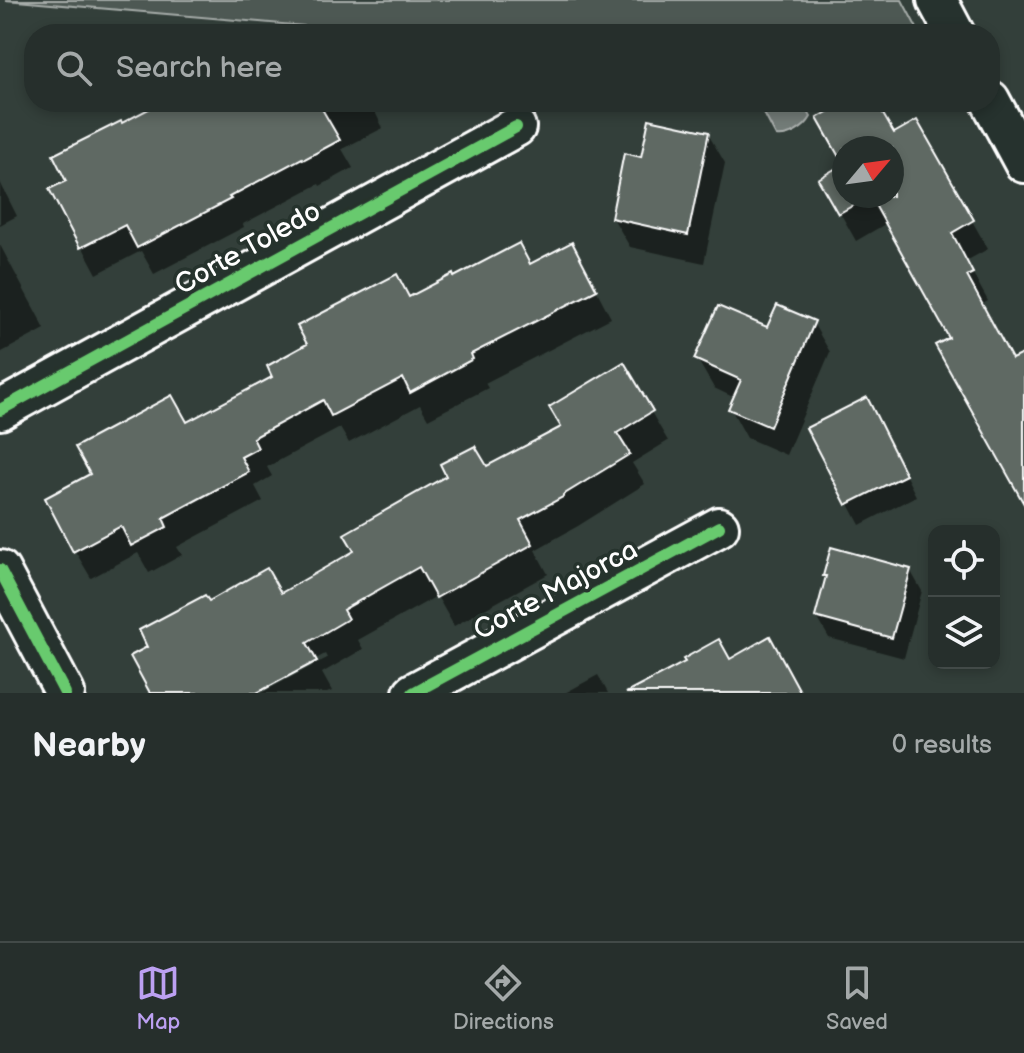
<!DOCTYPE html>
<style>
body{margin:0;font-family:"Balsamiq Sans",sans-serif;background:#2e3734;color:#f1f3f6}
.controls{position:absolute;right:24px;bottom:24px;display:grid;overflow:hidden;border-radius:16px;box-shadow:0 4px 12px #0003}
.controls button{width:72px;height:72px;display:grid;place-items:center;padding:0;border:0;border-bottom:2px solid #424a48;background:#262f2c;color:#f1f3f6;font:40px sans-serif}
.compass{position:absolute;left:832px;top:136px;width:72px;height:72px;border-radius:50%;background:#262f2c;box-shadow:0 4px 12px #0003;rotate:61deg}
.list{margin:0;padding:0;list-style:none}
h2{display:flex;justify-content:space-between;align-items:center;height:104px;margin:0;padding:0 32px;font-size:34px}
h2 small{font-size:26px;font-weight:400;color:#a4a9a9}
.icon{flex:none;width:44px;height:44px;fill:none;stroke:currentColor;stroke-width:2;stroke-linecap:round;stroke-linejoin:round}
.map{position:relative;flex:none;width:1024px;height:693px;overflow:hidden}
.search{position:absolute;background:#262f2c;box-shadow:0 4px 12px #0003;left:24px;right:24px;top:24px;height:88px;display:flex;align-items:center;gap:20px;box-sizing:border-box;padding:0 28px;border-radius:32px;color:#a4a9a9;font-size:30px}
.sheet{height:248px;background:#262f2c}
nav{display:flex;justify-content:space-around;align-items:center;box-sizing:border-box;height:112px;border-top:2px solid #424a48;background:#262f2c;font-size:22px;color:#a4a9a9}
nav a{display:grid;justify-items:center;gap:4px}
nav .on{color:#bca0f2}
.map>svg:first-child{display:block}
</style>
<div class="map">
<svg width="1024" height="693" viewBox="0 0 1024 693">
<rect width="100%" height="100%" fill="#333f3a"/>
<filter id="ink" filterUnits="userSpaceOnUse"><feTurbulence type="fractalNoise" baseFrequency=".0125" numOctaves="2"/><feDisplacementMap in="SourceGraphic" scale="16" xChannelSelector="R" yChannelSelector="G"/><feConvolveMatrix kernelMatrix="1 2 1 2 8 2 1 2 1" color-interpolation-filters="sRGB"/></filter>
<g filter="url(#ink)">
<polygon fill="#4d5853" stroke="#a6aca9" stroke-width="2" points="5,0 902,0 920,34 396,34"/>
<path fill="#737b78" stroke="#abb0ae" stroke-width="2" d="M758 102H794L804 105 811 117C805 128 789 138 776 136Z"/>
<g fill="#0007">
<polygon points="166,102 370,102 383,128 342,149 353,168 320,186 319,184 243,224 244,227 154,274 141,251 97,274 52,190 69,181 121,126"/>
<polygon points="849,102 874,102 893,136 916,122 988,249 966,261 988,301 981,305 1012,361 1024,355 1024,499 952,338 887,223 856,241 821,179 844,166 844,196 892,196 892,148 844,148 844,162 819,119"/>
<polygon points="708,134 725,163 704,263 630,247 613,218 643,159"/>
<polygon points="0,182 17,216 0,225"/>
<polygon points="0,245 45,329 0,353"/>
<polygon points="530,266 587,272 611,318 485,383 488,388 428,419 420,405 349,443 340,428 267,467 272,476 255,486 263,501 177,547 182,555 149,573 138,553 91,578 75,551 187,424 275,378 409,300 453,280"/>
<polygon points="813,323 830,352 786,455 747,438 731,409 735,398 714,388 697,359 768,330"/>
<polygon points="623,364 668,441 632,463 645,484 578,526 535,550 548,574 454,626 437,596 358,640 363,649 322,673 332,691 327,693 261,693 327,658 325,654 253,693 152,693 150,648 208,604 281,595 356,551 486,469 564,428"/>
<polygon points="878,420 916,496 860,525 809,428"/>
<polygon points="910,570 922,591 904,658 829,638 817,617 827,579 825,576"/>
<polygon points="598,675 608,693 565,693"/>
</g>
<g fill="#5f6964" stroke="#fff" stroke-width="2">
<polygon points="162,102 318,102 340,140 303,160 302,158 229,197 231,199 137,248 125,225 80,248 49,189 66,181 53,155 121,121 122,123"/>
<polygon points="845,102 876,102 894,133 917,120 974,220 952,233 973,273 967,276 1012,359 1024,353 1024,504 935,345 949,338 870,196 892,196 892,148 844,148 844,196 870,196 838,214 818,179 843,164 817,118"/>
<polygon points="649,119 709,132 688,235 611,218 624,153 641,157"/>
<polygon points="572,242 597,290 471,354 473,359 410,393 403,378 331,416 323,400 253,438 258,448 241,457 249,472 163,518 167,527 131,546 121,526 73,552 45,498 90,474 75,447 172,395 187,422 272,377 267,366 307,344 297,326 397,274 409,297 453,274 454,277 519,243 530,264"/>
<polygon points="777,305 815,321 770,427 728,409 741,380 694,359 718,306 767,327"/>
<polygon points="624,362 653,411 617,433 630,454 563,495 563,497 520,520 533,544 436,598 419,567 343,610 348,619 307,643 317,661 257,693 150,693 130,656 147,647 139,630 205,595 209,601 267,568 281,593 354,551 344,534 446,476 440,464 475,446 487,466 561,427 549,407"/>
<polygon points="867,397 906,475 846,505 806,428"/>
<polygon points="831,547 911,569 892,638 815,617 826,576 823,576"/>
<polygon points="770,636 801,693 626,693 685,662 683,659 719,639 730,659"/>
</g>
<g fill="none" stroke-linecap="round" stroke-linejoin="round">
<g stroke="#fff" stroke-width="44">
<g id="minor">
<polyline points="937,0 955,34"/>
<polyline points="990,100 1024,163"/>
<polyline points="0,410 516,127"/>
<polyline points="0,570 65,693"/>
<polyline points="413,693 719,527"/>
</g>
</g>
<use href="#minor" stroke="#26332d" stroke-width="38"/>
<g stroke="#26332d" stroke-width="17">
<g id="cycleway">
<polyline points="0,410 516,127"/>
<polyline points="0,570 65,693"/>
<polyline points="413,693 719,527"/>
</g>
</g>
<use href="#cycleway" stroke="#67ca6e" stroke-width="12"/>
</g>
</g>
<g text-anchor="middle" stroke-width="7" stroke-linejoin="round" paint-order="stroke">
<g font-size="28" fill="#fff" stroke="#26332d">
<text transform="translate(247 247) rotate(-29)" y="10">Corte Toledo</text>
<text transform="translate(555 589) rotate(-28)" y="10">Corte Majorca</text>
</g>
</g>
</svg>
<div class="controls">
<button><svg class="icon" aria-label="locate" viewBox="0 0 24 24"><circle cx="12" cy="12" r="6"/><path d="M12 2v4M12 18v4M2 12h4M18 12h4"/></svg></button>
<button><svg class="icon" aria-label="layers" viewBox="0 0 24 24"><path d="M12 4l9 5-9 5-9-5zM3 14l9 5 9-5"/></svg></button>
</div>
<svg class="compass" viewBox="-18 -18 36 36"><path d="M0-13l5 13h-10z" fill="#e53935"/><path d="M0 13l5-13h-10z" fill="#a4a9a9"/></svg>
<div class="search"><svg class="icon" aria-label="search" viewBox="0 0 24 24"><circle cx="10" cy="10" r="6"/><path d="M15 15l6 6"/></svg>Search here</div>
</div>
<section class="sheet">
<h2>Nearby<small>0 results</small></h2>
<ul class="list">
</ul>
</section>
<nav>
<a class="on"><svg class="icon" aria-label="map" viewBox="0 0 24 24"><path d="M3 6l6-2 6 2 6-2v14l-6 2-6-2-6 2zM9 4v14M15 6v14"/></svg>Map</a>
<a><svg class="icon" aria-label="directions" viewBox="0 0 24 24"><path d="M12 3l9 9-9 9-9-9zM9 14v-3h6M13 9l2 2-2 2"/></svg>Directions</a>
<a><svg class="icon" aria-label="saved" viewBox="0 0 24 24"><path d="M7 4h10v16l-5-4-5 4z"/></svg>Saved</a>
</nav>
